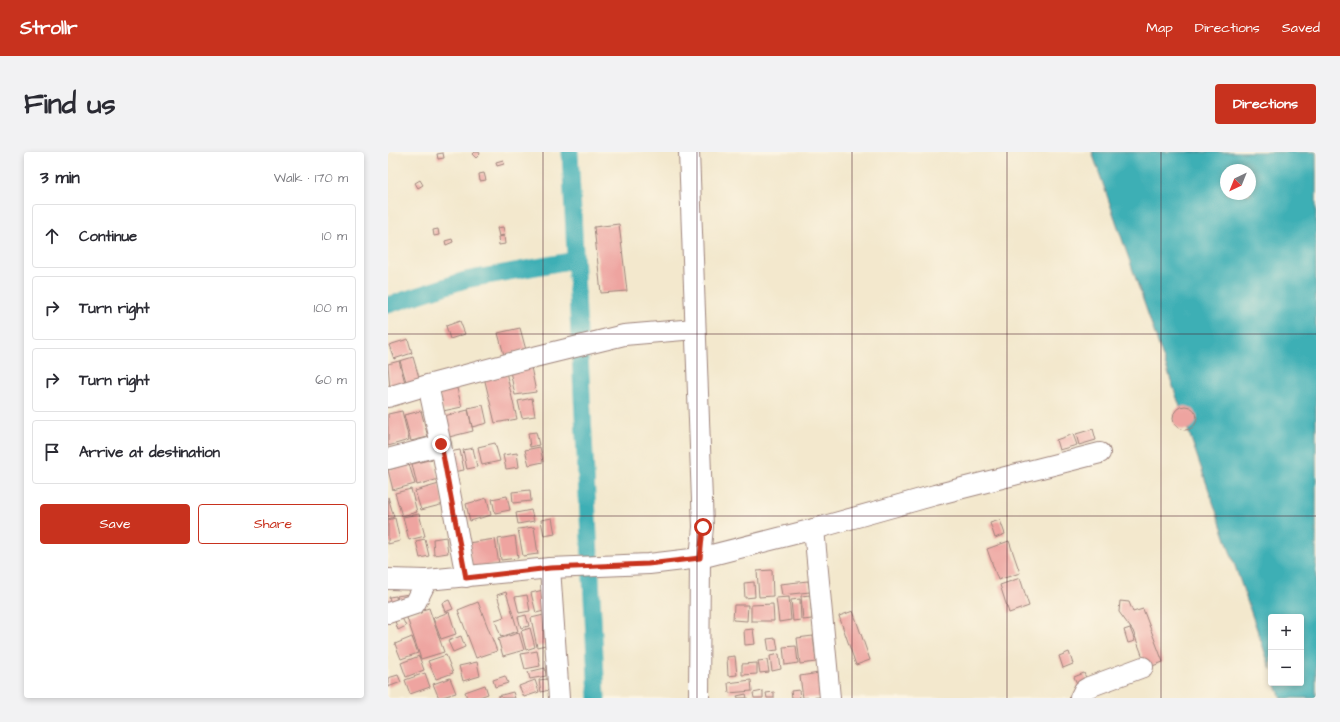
<!DOCTYPE html>
<meta charset="utf-8">
<style>
body{margin:0;font-family:"Architects Daughter",sans-serif;background:#f2f2f3;color:#2b2b33}
.controls{position:absolute;right:12px;bottom:12px;display:grid;overflow:hidden;border-radius:4px;box-shadow:0 2px 6px #0003}
.controls button{width:36px;height:36px;display:grid;place-items:center;padding:0;border:0;border-bottom:1px solid #e1e1e2;background:#fff;color:#2b2b33;font:20px sans-serif}
.compass{position:absolute;left:832px;top:12px;width:36px;height:36px;border-radius:50%;background:#fff;box-shadow:0 2px 6px #0003;rotate:223deg}
.stop{position:absolute;width:12px;height:12px;margin:-9px;border:3px solid #c8321e;border-radius:50%;background:#fff}
.stop.end{background:#c8321e;border-color:#fff;box-shadow:0 1px 4px #0008}
.list{margin:0;padding:0;list-style:none}
h2{display:flex;justify-content:space-between;align-items:center;height:52px;margin:0;padding:0 16px;font-size:17px}
h2 small{font-size:13px;font-weight:400;color:#7c7c81}
.list li{display:grid;grid-template-columns:26px 1fr auto;gap:12px;align-items:center;box-sizing:border-box;height:64px;margin:0 8px 8px;padding:0 8px;border:1px solid #e1e1e2;border-radius:4px}
.list b{display:block;font-size:15px;white-space:nowrap}
.list em{font-size:13px;font-style:normal;color:#7c7c81}
.actions{display:flex;gap:8px;padding:12px 16px}
.actions a{flex:1;padding:9px 0;border:1px solid #c8321e;border-radius:4px;text-align:center;font-size:14px;color:#c8321e}
.actions .main{background:#c8321e;color:#fff}
.icon{flex:none;width:22px;height:22px;fill:none;stroke:currentColor;stroke-width:2;stroke-linecap:round;stroke-linejoin:round}
.map{position:relative;flex:none;width:928px;height:546px;overflow:hidden;border-radius:4px}
header{display:flex;align-items:center;gap:24px;box-sizing:border-box;height:56px;padding:0 20px;background:#c8321e;color:#fff}
header strong{font-size:19px}
nav{display:flex;gap:22px;margin-inline-start:auto;font-size:14px}
.intro{display:flex;align-items:center;justify-content:space-between;box-sizing:border-box;height:96px;padding:0 24px}
h1{margin:0;font-size:28px}
.button{padding:10px 18px;border-radius:4px;background:#c8321e;color:#fff;font-size:14px;font-weight:700}
main{display:flex;gap:24px;padding:0 24px}
aside{flex:1;background:#fff;border-radius:4px;box-shadow:0 2px 6px #0003}
.map>svg:first-child{display:block}
</style>
<header>
<strong>Strollr</strong>
<nav><a>Map</a><a>Directions</a><a>Saved</a></nav>
</header>
<div class="intro"><h1>Find us</h1><a class="button">Directions</a></div>
<main>
<aside>
<h2>3 min<small>Walk · 170 m</small></h2>
<ul class="list">
<li><svg class="icon" aria-label="ahead" viewBox="0 0 24 24"><path d="M12 20V5M6 11l6-6 6 6"/></svg><div><b>Continue</b></div><em>10 m</em></li>
<li><svg class="icon" aria-label="right" viewBox="0 0 24 24"><path d="M7 20v-9h11M14 6l5 5-5 5"/></svg><div><b>Turn right</b></div><em>100 m</em></li>
<li><svg class="icon" aria-label="right" viewBox="0 0 24 24"><path d="M7 20v-9h11M14 6l5 5-5 5"/></svg><div><b>Turn right</b></div><em>60 m</em></li>
<li><svg class="icon" aria-label="arrive" viewBox="0 0 24 24"><path d="M6 21V4h12l-3 4 3 4H6"/></svg><div><b>Arrive at destination</b></div></li>
</ul>
<div class="actions"><a class="main">Save</a><a>Share</a></div>
</aside>
<div class="map">
<svg width="928" height="546" viewBox="0 0 928 546">
<rect width="100%" height="100%" fill="#fcf5e5"/>
<filter id="ink" filterUnits="userSpaceOnUse"><feTurbulence type="fractalNoise" baseFrequency=".025" numOctaves="2"/><feDisplacementMap in="SourceGraphic" scale="8" xChannelSelector="R" yChannelSelector="G"/><feConvolveMatrix kernelMatrix="1 2 1 2 8 2 1 2 1" color-interpolation-filters="sRGB"/></filter>
<filter id="wash" filterUnits="userSpaceOnUse"><feTurbulence type="fractalNoise" baseFrequency=".012" numOctaves="4" result="noise"/><feDisplacementMap in="SourceGraphic" scale="16" xChannelSelector="R" yChannelSelector="G"/><feGaussianBlur stdDeviation="0.9" result="paint"/><feColorMatrix in="noise" values="0 0 0 0 0 0 0 0 0 0 0 0 0 0 0 0 0 1.4 0 .05"/><feComposite in="paint" operator="in"/></filter>
<g filter="url(#wash)">
<rect width="100%" height="100%" fill="#f3e8cd"/>
<path fill="#3eafb5" stroke="#446770" fill-rule="evenodd" d="M704 0H928V546H893L887 531H913V465H883V518ZM838 18H862V42H838Z"/>
<g fill="none" stroke-linecap="round" stroke-linejoin="round">
<g stroke="#3eafb5" stroke-width="17">
<polyline points="182,0 209,546"/>
<polyline points="0,153 77,128 187,108"/>
</g>
</g>
<g id="blocks">
<g fill="#eea4a0">
<polygon points="86,0 91,0 92,2 88,6 84,2"/>
<polygon points="55,1 56,6 50,7 49,2"/>
<polygon points="115,8 116,12 109,14 108,10"/>
<polygon points="96,21 98,28 92,29 91,22"/>
<polygon points="32,28 35,33 30,36 27,31"/>
<polygon points="231,72 239,139 213,141 206,75"/>
<polygon points="115,75 117,83 111,84 109,76"/>
<polygon points="50,77 51,83 46,84 45,78"/>
<polygon points="116,84 117,92 111,93 110,85"/>
<polygon points="64,87 65,90 58,93 57,89"/>
<polygon points="72,169 77,182 62,187 58,174"/>
<polygon points="132,176 138,198 116,203 110,181"/>
<polygon points="20,187 24,201 6,207 1,193"/>
<polygon points="25,205 32,229 19,233 12,209"/>
<polygon points="11,209 18,234 2,238 0,212"/>
<polygon points="143,215 148,240 127,243 122,219"/>
<polygon points="118,220 129,267 107,271 96,225"/>
<polygon points="68,233 74,255 55,259 50,238"/>
<polygon points="144,246 147,264 134,266 130,249"/>
<polygon points="95,253 99,271 84,275 80,256"/>
<circle cx="797" cy="266" r="12"/>
<polygon points="80,258 85,279 61,285 56,264"/>
<polygon points="14,259 21,288 0,294 0,262"/>
<polygon points="33,259 40,285 23,289 16,263"/>
<polygon points="705,277 708,288 691,293 688,282"/>
<polygon points="148,280 151,293 142,295 140,281"/>
<polygon points="685,282 689,293 671,298 668,288"/>
<polygon points="107,291 112,309 94,313 90,295"/>
<polygon points="152,295 155,310 141,313 137,298"/>
<polygon points="85,296 89,315 79,317 75,298"/>
<polygon points="72,298 76,318 64,320 61,300"/>
<polygon points="129,301 131,315 118,317 115,303"/>
<polygon points="45,307 51,327 29,333 24,312"/>
<polygon points="21,312 27,332 5,338 0,318"/>
<polygon points="51,332 56,352 33,358 27,339"/>
<polygon points="23,337 29,360 14,364 7,341"/>
<polygon points="142,338 143,349 125,351 124,340"/>
<polygon points="119,344 122,358 107,361 104,347"/>
<polygon points="0,345 6,365 0,367"/>
<polygon points="99,346 103,363 82,369 78,352"/>
<polygon points="143,358 146,369 130,372 128,361"/>
<polygon points="31,362 37,384 21,388 15,365"/>
<polygon points="7,366 12,389 0,392 0,368"/>
<polygon points="164,366 167,382 156,384 153,368"/>
<polygon points="612,368 617,382 607,386 602,371"/>
<polygon points="146,375 150,402 135,404 130,377"/>
<polygon points="127,384 130,406 113,408 110,387"/>
<polygon points="58,385 60,401 46,403 45,387"/>
<polygon points="37,387 41,404 32,406 28,389"/>
<polygon points="107,387 111,412 84,416 80,391"/>
<polygon points="621,389 632,421 610,428 599,397"/>
<polygon points="384,418 385,444 371,445 369,419"/>
<polygon points="632,426 641,454 621,461 612,433"/>
<polygon points="420,429 422,440 394,443 392,432"/>
<polygon points="366,430 367,445 357,446 356,431"/>
<polygon points="155,438 160,458 148,461 143,441"/>
<polygon points="118,440 130,479 113,485 107,468 116,465 109,443"/>
<polygon points="21,442 23,449 11,452 9,444"/>
<polygon points="139,443 142,459 131,461 127,445"/>
<polygon points="422,443 424,467 415,468 413,444"/>
<polygon points="8,444 9,452 3,453 1,445"/>
<polygon points="401,445 403,468 391,470 388,446"/>
<polygon points="412,447 413,468 405,469 403,448"/>
<polygon points="61,448 65,457 57,460 54,451"/>
<polygon points="732,449 741,450 745,460 755,457 775,510 759,516 745,479 731,460"/>
<polygon points="90,450 109,499 88,506 70,458"/>
<polygon points="385,452 386,469 363,469 363,453"/>
<polygon points="346,453 360,453 359,469 345,468"/>
<polygon points="41,456 56,500 33,507 18,463"/>
<polygon points="465,459 482,508 468,513 451,464"/>
<polygon points="61,460 68,482 53,487 45,466"/>
<polygon points="138,463 141,474 133,476 130,465"/>
<polygon points="156,463 162,492 149,495 143,466"/>
<polygon points="14,466 18,474 10,478 7,469"/>
<polygon points="142,476 147,495 138,498 133,479"/>
<polygon points="742,476 747,489 740,491 736,478"/>
<polygon points="365,477 367,492 357,493 356,478"/>
<polygon points="131,481 136,498 115,504 110,487"/>
<polygon points="73,484 77,495 65,500 60,489"/>
<polygon points="425,484 428,510 412,512 409,486"/>
<polygon points="24,485 30,501 13,507 7,492"/>
<polygon points="388,486 390,498 381,499 379,487"/>
<polygon points="408,494 410,511 397,513 395,495"/>
<polygon points="149,499 152,514 137,517 133,502"/>
<polygon points="681,500 685,512 675,516 671,504"/>
<polygon points="391,502 393,517 384,519 382,504"/>
<polygon points="58,503 65,521 48,527 40,509"/>
<polygon points="31,504 36,518 18,525 13,511"/>
<polygon points="347,504 349,523 340,524 339,505"/>
<polygon points="379,508 381,520 372,521 370,509"/>
<polygon points="89,510 92,524 75,529 71,514"/>
<polygon points="369,511 369,522 354,523 354,512"/>
<polygon points="157,516 158,524 142,527 140,520"/>
<polygon points="37,521 42,535 22,542 17,528"/>
<polygon points="431,521 434,545 415,546 412,524"/>
<polygon points="696,521 701,533 691,536 686,525"/>
<polygon points="10,523 13,530 0,535 0,526"/>
<polygon points="117,524 120,531 107,535 105,528"/>
<polygon points="62,526 68,541 51,546 45,532"/>
<polygon points="159,527 161,538 153,540 151,528"/>
<polygon points="147,528 151,540 136,545 131,534"/>
<polygon points="363,528 364,539 341,541 340,531"/>
<polygon points="97,533 100,542 89,546 79,546 77,540"/>
<polygon points="411,538 412,546 404,546 403,539"/>
<polygon points="375,539 375,546 366,546 365,541"/>
<polygon points="125,540 127,546 110,546 110,544"/>
<polygon points="386,540 386,546 379,546 378,541"/>
<polygon points="358,542 359,546 350,546 349,544"/>
</g>
</g>
</g>
<g filter="url(#ink)">
<use href="#blocks" fill-opacity="0" stroke="#9e847c" stroke-width="1"/>
<g fill="none" stroke-linecap="round" stroke-linejoin="round">
<g stroke="#9e847c" stroke-width="22">
<g id="minor">
<polyline points="301,0 315,375 312,406 311,546"/>
<polyline points="40,233 138,207 236,183 307,177"/>
<polyline points="0,245 40,233 53,293 78,425"/>
<polyline points="0,307 53,293"/>
<polyline points="426,377 442,546"/>
<polyline points="162,416 171,546"/>
<polyline points="0,427 39,428 162,416 261,412 312,406 426,377 547,343 712,301"/>
<polyline points="0,461 27,452 39,428"/>
<polyline points="692,546 696,538 701,535 755,515"/>
</g>
</g>
<use href="#minor" stroke="#fff" stroke-width="20"/>
</g>
</g>
<g fill="none" stroke-linecap="round" stroke-linejoin="round" filter="url(#ink)">
<polyline stroke="#c8321e" stroke-width="5" points="53,292 78,426 162,416 260,412 312,406 315,375"/>
</g>
<path fill="none" stroke="#4a1f2b" stroke-width="1" stroke-opacity="0.55" d="M155 0V546M309 0V546M464 0V546M619 0V546M773 0V546M0 182H928M0 364H928"/>
</svg>
<div class="controls">
<button>+</button>
<button>−</button>
</div>
<svg class="compass" viewBox="-18 -18 36 36"><path d="M0-13l5 13h-10z" fill="#e53935"/><path d="M0 13l5-13h-10z" fill="#7c7c81"/></svg>
<div class="stop" style="left:315px;top:375px"></div>
<div class="stop end" style="left:53px;top:292px"></div>
</div>
</main>
